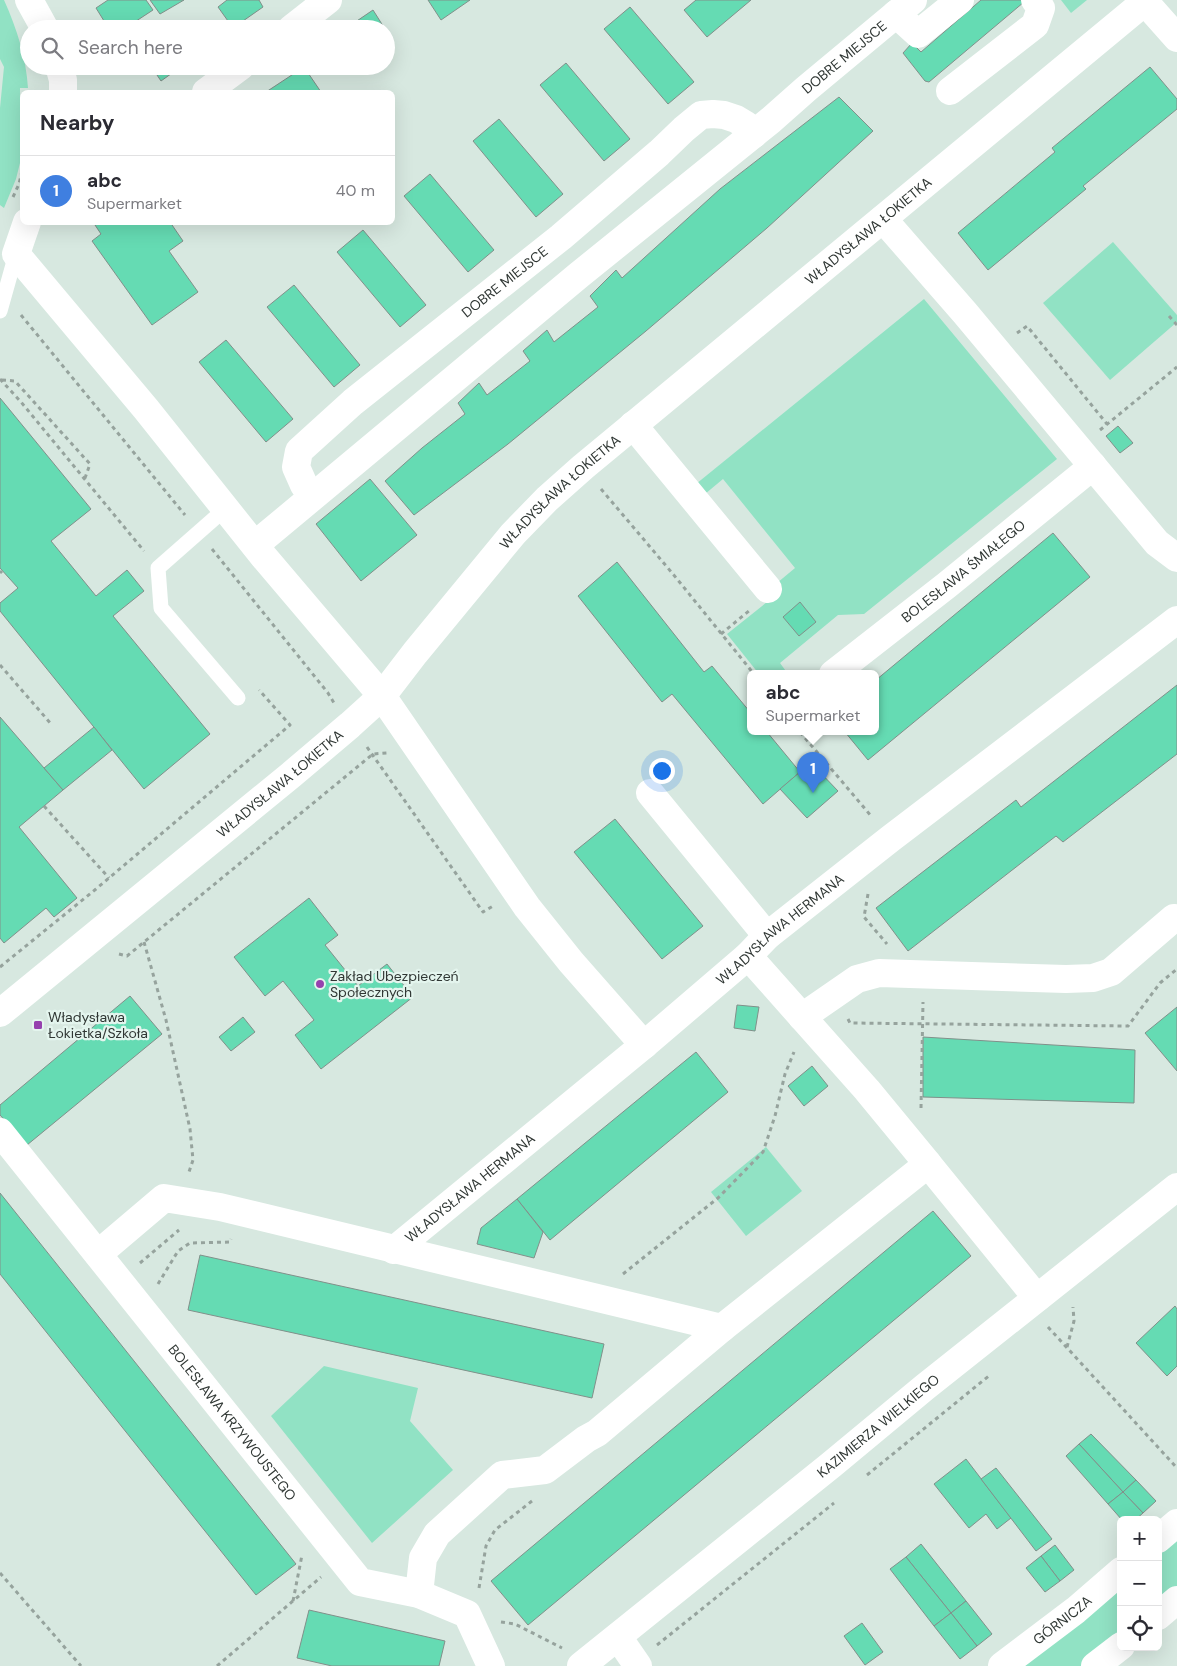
<!DOCTYPE html>
<meta charset="utf-8">
<style>
body{margin:0;font-family:"DM Sans",sans-serif;background:#f7f7f7;color:#2b2b33}
.controls{position:absolute;right:15px;bottom:15px;display:grid;overflow:hidden;border-radius:8px;box-shadow:0 5px 20px #0002}
.controls button{width:45px;height:45px;display:grid;place-items:center;padding:0;border:0;border-bottom:1px solid #e1e1e2;background:#fff;color:#2b2b33;font:25px sans-serif}
.you{position:absolute;left:661px;top:770px;width:18px;height:18px;margin:-12px;border:4px solid #fff;border-radius:50%;background:#1a73e8;box-shadow:0 0 0 8px #1a73e833}
.badge{display:grid;place-items:center;width:32px;height:32px;border-radius:50%;background:#7c3aed;color:#fff;font-size:16px;font-weight:700}
.pin{position:absolute;translate:-50% -41px;filter:drop-shadow(0 1px 2px #0008)}
.pin::after{content:'';position:absolute;top:26px;width:18px;height:15px;background:inherit;clip-path:polygon(0 0,100% 0,50% 100%)}
.popup{position:absolute;left:747px;top:670px;width:132px;height:65px;box-sizing:border-box;display:grid;place-content:center;border-radius:8px;background:#fff;filter:drop-shadow(0 1px 4px #0005);font-size:16px;white-space:nowrap;color:#7c7c81}
.popup b{font-size:19px;color:#2b2b33}
.popup::after{content:'';position:absolute;left:50%;top:100%;margin-left:-10px;border:10px solid transparent;border-top-color:#fff}
.list{margin:0;padding:0;list-style:none}
h2{display:flex;justify-content:space-between;align-items:center;height:65px;margin:0;padding:0 20px;font-size:21px}
h2 small{font-size:16px;font-weight:400;color:#7c7c81}
.list li{display:grid;grid-template-columns:32px 1fr auto;gap:15px;align-items:center;box-sizing:border-box;height:70px;padding:0 20px;border-top:1px solid #e1e1e2}
.list b{display:block;font-size:19px;white-space:nowrap}
.list p{margin:0;font-size:16px;white-space:nowrap;color:#7c7c81}
.list em{font-size:16px;font-style:normal;color:#7c7c81}
.icon{flex:none;width:28px;height:28px;fill:none;stroke:currentColor;stroke-width:2;stroke-linecap:round;stroke-linejoin:round}
.map{position:relative;flex:none;width:1177px;height:1666px;overflow:hidden}
.search{position:absolute;background:#fff;box-shadow:0 5px 20px #0002;left:20px;top:20px;width:375px;height:55px;display:flex;align-items:center;gap:12px;box-sizing:border-box;padding:0 18px;border-radius:28px;color:#7c7c81;font-size:19px}
.panel{position:absolute;background:#fff;box-shadow:0 5px 20px #0002;left:20px;top:90px;width:375px;height:135px;border-radius:8px}
.map>svg:first-child{display:block}
</style>
<div class="map">
<svg width="1177" height="1666" viewBox="0 0 1177 1666">
<rect width="100%" height="100%" fill="#d7e8e0"/>
<g fill="#91e2c4">
<path d="M0 0H4C17 29 26 57 28 88H20V119H22V155L16 179 4 208 0 205V108L4 67 0 59Z"/>
<polygon points="1061,0 1087,0 1071,13"/>
<polygon points="1113,242 1177,315 1177,322 1110,380 1043,303"/>
<polygon points="924,299 1057,459 864,614 838,615 780,663 788,674 759,674 727,634 782,590 777,583 795,568 723,479 705,494 696,484"/>
<polygon points="766,1147 802,1191 746,1236 711,1192"/>
<polygon points="324,1366 418,1388 410,1421 453,1470 372,1543 271,1416"/>
<polygon points="1177,1538 1177,1588 1158,1604 1158,1554"/>
<polygon points="1121,1585 1121,1634 1085,1663 1081,1666 1019,1666"/>
</g>
<g fill="#65dbb3" stroke="#81908a">
<polygon points="108,0 146,0 153,10 124,29 109,29 96,8"/>
<polygon points="150,0 184,0 160,14"/>
<polygon points="227,0 259,0 263,7 233,28 218,7"/>
<polygon points="428,0 470,0 441,20"/>
<polygon points="696,0 751,0 707,37 684,10"/>
<polygon points="981,0 1022,0 1024,2 929,82 925,81 903,53 912,43 921,52"/>
<polygon points="630,7 694,82 668,104 604,29"/>
<polygon points="373,10 385,29 345,29"/>
<polygon points="566,63 630,139 604,161 540,85"/>
<polygon points="151,66 182,66 161,81"/>
<polygon points="304,67 321,92 266,92"/>
<polygon points="1150,67 1177,99 1177,109 1083,186 1086,189 988,270 958,233 1055,152 1052,148"/>
<polygon points="839,97 873,131 767,228 646,331 508,444 414,515 385,481 422,448 465,414 458,403 479,383 487,395 530,361 523,351 547,330 554,342 598,307 590,296 616,270 622,278 720,189"/>
<polygon points="499,119 563,194 536,217 473,141"/>
<polygon points="430,174 494,250 468,272 404,196"/>
<polygon points="99,222 170,222 183,241 169,251 198,292 152,325 92,241 101,234 95,225"/>
<polygon points="363,230 426,305 400,327 337,252"/>
<polygon points="294,285 360,365 334,387 267,307"/>
<polygon points="226,340 293,419 266,442 199,362"/>
<polygon points="0,398 91,509 51,541 96,596 127,570 144,591 113,616 210,734 144,789 0,611 0,603 18,588 0,568"/>
<polygon points="1118,426 1133,443 1120,453 1106,436"/>
<polygon points="370,479 417,535 361,581 316,524"/>
<polygon points="1053,533 1090,577 868,760 845,732 876,732 876,680"/>
<polygon points="617,562 704,672 712,666 750,712 750,732 767,732 800,772 763,804 672,694 662,702 578,596"/>
<polygon points="800,602 816,622 799,636 783,617"/>
<polygon points="1177,685 1177,754 1063,842 1056,836 908,951 876,908 1016,800 1021,807"/>
<polygon points="0,717 63,790 19,827 77,898 54,917 46,908 4,943 0,938"/>
<polygon points="94,727 112,750 63,790 44,768"/>
<polygon points="816,768 838,791 807,818 780,789 800,772 805,778"/>
<polygon points="615,819 703,926 662,959 574,852"/>
<polygon points="309,898 338,935 325,945 358,986 387,964 413,997 321,1069 295,1035 314,1020 283,981 265,996 234,957"/>
<polygon points="130,996 162,1034 27,1145 0,1115 0,1105"/>
<polygon points="737,1005 759,1007 755,1031 734,1028"/>
<polygon points="1177,1007 1177,1071 1145,1033"/>
<polygon points="243,1017 255,1032 231,1051 219,1037"/>
<polygon points="923,1037 1135,1050 1134,1103 923,1097"/>
<polygon points="696,1052 728,1092 550,1240 517,1199"/>
<polygon points="812,1066 828,1086 804,1106 788,1086"/>
<polygon points="0,1193 296,1564 256,1595 0,1274"/>
<polygon points="517,1199 543,1232 534,1258 477,1244 481,1228"/>
<polygon points="933,1211 971,1256 528,1625 491,1581"/>
<polygon points="200,1255 604,1344 592,1398 188,1310"/>
<polygon points="1175,1306 1177,1309 1177,1366 1167,1376 1136,1343"/>
<polygon points="1091,1434 1136,1480 1123,1492 1079,1444"/>
<polygon points="1079,1444 1123,1492 1108,1504 1066,1456"/>
<polygon points="966,1459 1011,1518 997,1529 986,1514 969,1528 934,1484"/>
<polygon points="996,1468 1052,1539 1036,1551 981,1479"/>
<polygon points="1136,1480 1156,1501 1143,1513 1123,1492"/>
<polygon points="1123,1492 1143,1513 1135,1520 1122,1520 1108,1504"/>
<polygon points="921,1544 966,1601 951,1613 906,1557"/>
<polygon points="1055,1545 1074,1570 1060,1581 1041,1556"/>
<polygon points="1041,1556 1060,1581 1045,1592 1026,1568"/>
<polygon points="906,1557 951,1613 934,1626 890,1569"/>
<polygon points="966,1601 992,1634 977,1646 951,1613"/>
<polygon points="309,1610 445,1641 439,1666 332,1666 297,1658"/>
<polygon points="951,1613 977,1646 960,1659 934,1626"/>
<polygon points="862,1623 883,1652 865,1665 844,1636"/>
</g>
<g fill="none" stroke-linecap="round" stroke-linejoin="round">
<g stroke="#96a39d" stroke-width="3" stroke-dasharray="4 4" stroke-linecap="butt">
<polyline points="13,197 19,184 22,171"/>
<polyline points="21,315 185,515"/>
<polyline points="1169,316 1177,325"/>
<polyline points="1017,333 1027,326 1107,424"/>
<polyline points="0,379 21,402 144,551"/>
<polyline points="2,380 15,381 90,464 85,478"/>
<polyline points="1100,430 1177,367"/>
<polyline points="601,489 673,574 754,674"/>
<polyline points="212,549 328,693 334,703"/>
<polyline points="0,573 2,571"/>
<polyline points="721,634 750,610"/>
<polyline points="0,665 52,725"/>
<polyline points="800,732 872,817"/>
<polyline points="367,747 483,912 493,906"/>
<polyline points="44,806 109,878"/>
<polyline points="868,894 864,917 887,944"/>
<polyline points="144,942 166,1020 190,1129 193,1160 188,1175"/>
<polyline points="119,954 127,956 373,754 387,753"/>
<polyline points="0,967 96,889 290,725 259,690"/>
<polyline points="848,1019 850,1023 1128,1026 1160,983 1177,969"/>
<polyline points="921,1108 923,1002"/>
<polyline points="140,1263 179,1230"/>
<polyline points="623,1274 718,1198 763,1152 775,1116 785,1074 794,1052"/>
<polyline points="158,1284 178,1251 190,1243 230,1242 231,1239"/>
<polyline points="1048,1327 1177,1468"/>
<polyline points="1067,1347 1074,1321 1073,1307"/>
<polyline points="867,1475 990,1375"/>
<polyline points="0,1573 81,1666"/>
<polyline points="479,1588 486,1546 495,1530 532,1501"/>
<polyline points="293,1601 302,1555"/>
<polyline points="501,1622 515,1624 562,1648"/>
<polyline points="657,1645 834,1503"/>
<polyline points="217,1666 321,1577"/>
</g>
<g stroke="#fff" stroke-width="15">
<polyline points="0,311 16,254"/>
<polyline points="225,509 158,568 161,608 238,698"/>
</g>
<g stroke="#fff" stroke-width="28">
<polyline points="29,0 45,29"/>
<polyline points="1145,2 1177,38"/>
<polyline points="896,14 918,34 960,0"/>
<polyline points="291,29 328,0"/>
<polyline points="59,66 63,80 63,92"/>
<polyline points="950,91 1035,25 1041,8 1035,0"/>
<polyline points="206,92 241,66"/>
<polyline points="883,219 965,313 1157,543 1177,558"/>
<polyline points="27,222 16,254 146,409 264,557 382,696 527,907 571,962 644,1045"/>
<polyline points="633,425 768,589"/>
<path id="s1" d="M312 496 304 485 296 467 299 451 353 402 561 237 659 153 684 129 701 115 713 114 724 115 736 119 746 125 754 134"/>
<path id="s2" d="M255 545 579 275 771 120 806 89 913 0"/>
<path id="s3" d="M833 674 947 585 1093 466"/>
<polyline points="650,793 767,936"/>
<polyline points="748,956 867,1090 928,1164"/>
<path id="s4" d="M0 1013 291 775 350 725 382 696 415 653 513 534 547 499 583 467 1147 0"/>
<polyline points="802,1017 857,979 879,973 1066,979 1093,978 1111,972 1174,918"/>
<path id="s5" d="M0 1132 360 1582 419 1594 467 1614 491 1666"/>
<path id="s6" d="M394 1250 644 1045 748 956 767 936 890 839 1177 620"/>
<polyline points="98,1254 164,1198 220,1207 722,1328 928,1164 1037,1298"/>
<polyline points="1158,1539 1177,1523"/>
<polyline points="419,1594 423,1558 437,1534 502,1475 545,1470 586,1439 597,1433 722,1328"/>
<polyline points="1158,1616 1177,1600"/>
<polyline points="618,1637 638,1666"/>
<path id="s7" d="M581 1666 831 1465 925 1387 1177 1187"/>
<path id="s8" d="M1002 1666 1076 1610 1121 1571"/>
<polyline points="1095,1666 1121,1646"/>
</g>
</g>
<g fill="#9641ae" stroke="#e4f5ee" stroke-width="2">
<circle cx="320" cy="984" r="5"/>
<rect x="33" y="1020" width="10" height="10" rx="2.5"/>
</g>
<g text-anchor="middle" stroke-width="4.5" stroke-linejoin="round" paint-order="stroke">
<g font-size="14" fill="#303734" stroke="#e4f5ee">
<text dy="5" stroke="none"><textPath href="#s2" startOffset="765">DOBRE MIEJSCE</textPath></text>
<text dy="5" stroke="none"><textPath href="#s4" startOffset="1172">WŁADYSŁAWA ŁOKIETKA</textPath></text>
<text dy="5" stroke="none"><textPath href="#s1" startOffset="316">DOBRE MIEJSCE</textPath></text>
<text dy="5" stroke="none"><textPath href="#s4" startOffset="768">WŁADYSŁAWA ŁOKIETKA</textPath></text>
<text dy="5" stroke="none"><textPath href="#s3" startOffset="166">BOLESŁAWA ŚMIAŁEGO</textPath></text>
<text dy="5" stroke="none"><textPath href="#s4" startOffset="362">WŁADYSŁAWA ŁOKIETKA</textPath></text>
<text dy="5" stroke="none"><textPath href="#s6" startOffset="502">WŁADYSŁAWA HERMANA</textPath></text>
<text dy="5" stroke="none"><textPath href="#s6" startOffset="98">WŁADYSŁAWA HERMANA</textPath></text>
<text dy="5" stroke="none"><textPath href="#s5" startOffset="372">BOLESŁAWA KRZYWOUSTEGO</textPath></text>
<text dy="5" stroke="none"><textPath href="#s7" startOffset="382">KAZIMIERZA WIELKIEGO</textPath></text>
<text dy="5" stroke="none"><textPath href="#s8" startOffset="76">GÓRNICZA</textPath></text>
</g>
<g font-size="14" fill="#303734" stroke="#e4f5ee" text-anchor="start">
<text x="330" y="981">Zakład Ubezpieczeń<tspan x="330" dy="16">Społecznych</tspan></text>
<text x="48" y="1022">Władysława<tspan x="48" dy="16">Łokietka/Szkoła</tspan></text>
</g>
</g>
</svg>
<div class="controls">
<button>+</button>
<button>−</button>
<button><svg class="icon" aria-label="locate" viewBox="0 0 24 24"><circle cx="12" cy="12" r="6"/><path d="M12 2v4M12 18v4M2 12h4M18 12h4"/></svg></button>
</div>
<div class="you"></div>
<div class="pin badge" style="left:813px;top:793px;background:#3f7fe0">1</div>
<div class="popup"><b>abc</b>Supermarket</div>
<div class="search"><svg class="icon" aria-label="search" viewBox="0 0 24 24"><circle cx="10" cy="10" r="6"/><path d="M15 15l6 6"/></svg>Search here</div>
<section class="panel">
<h2>Nearby<small></small></h2>
<ul class="list">
<li><span class="badge" style="background:#3f7fe0">1</span><div><b>abc</b><p>Supermarket</p></div><em>40 m</em></li>
</ul>
</section>
</div>
